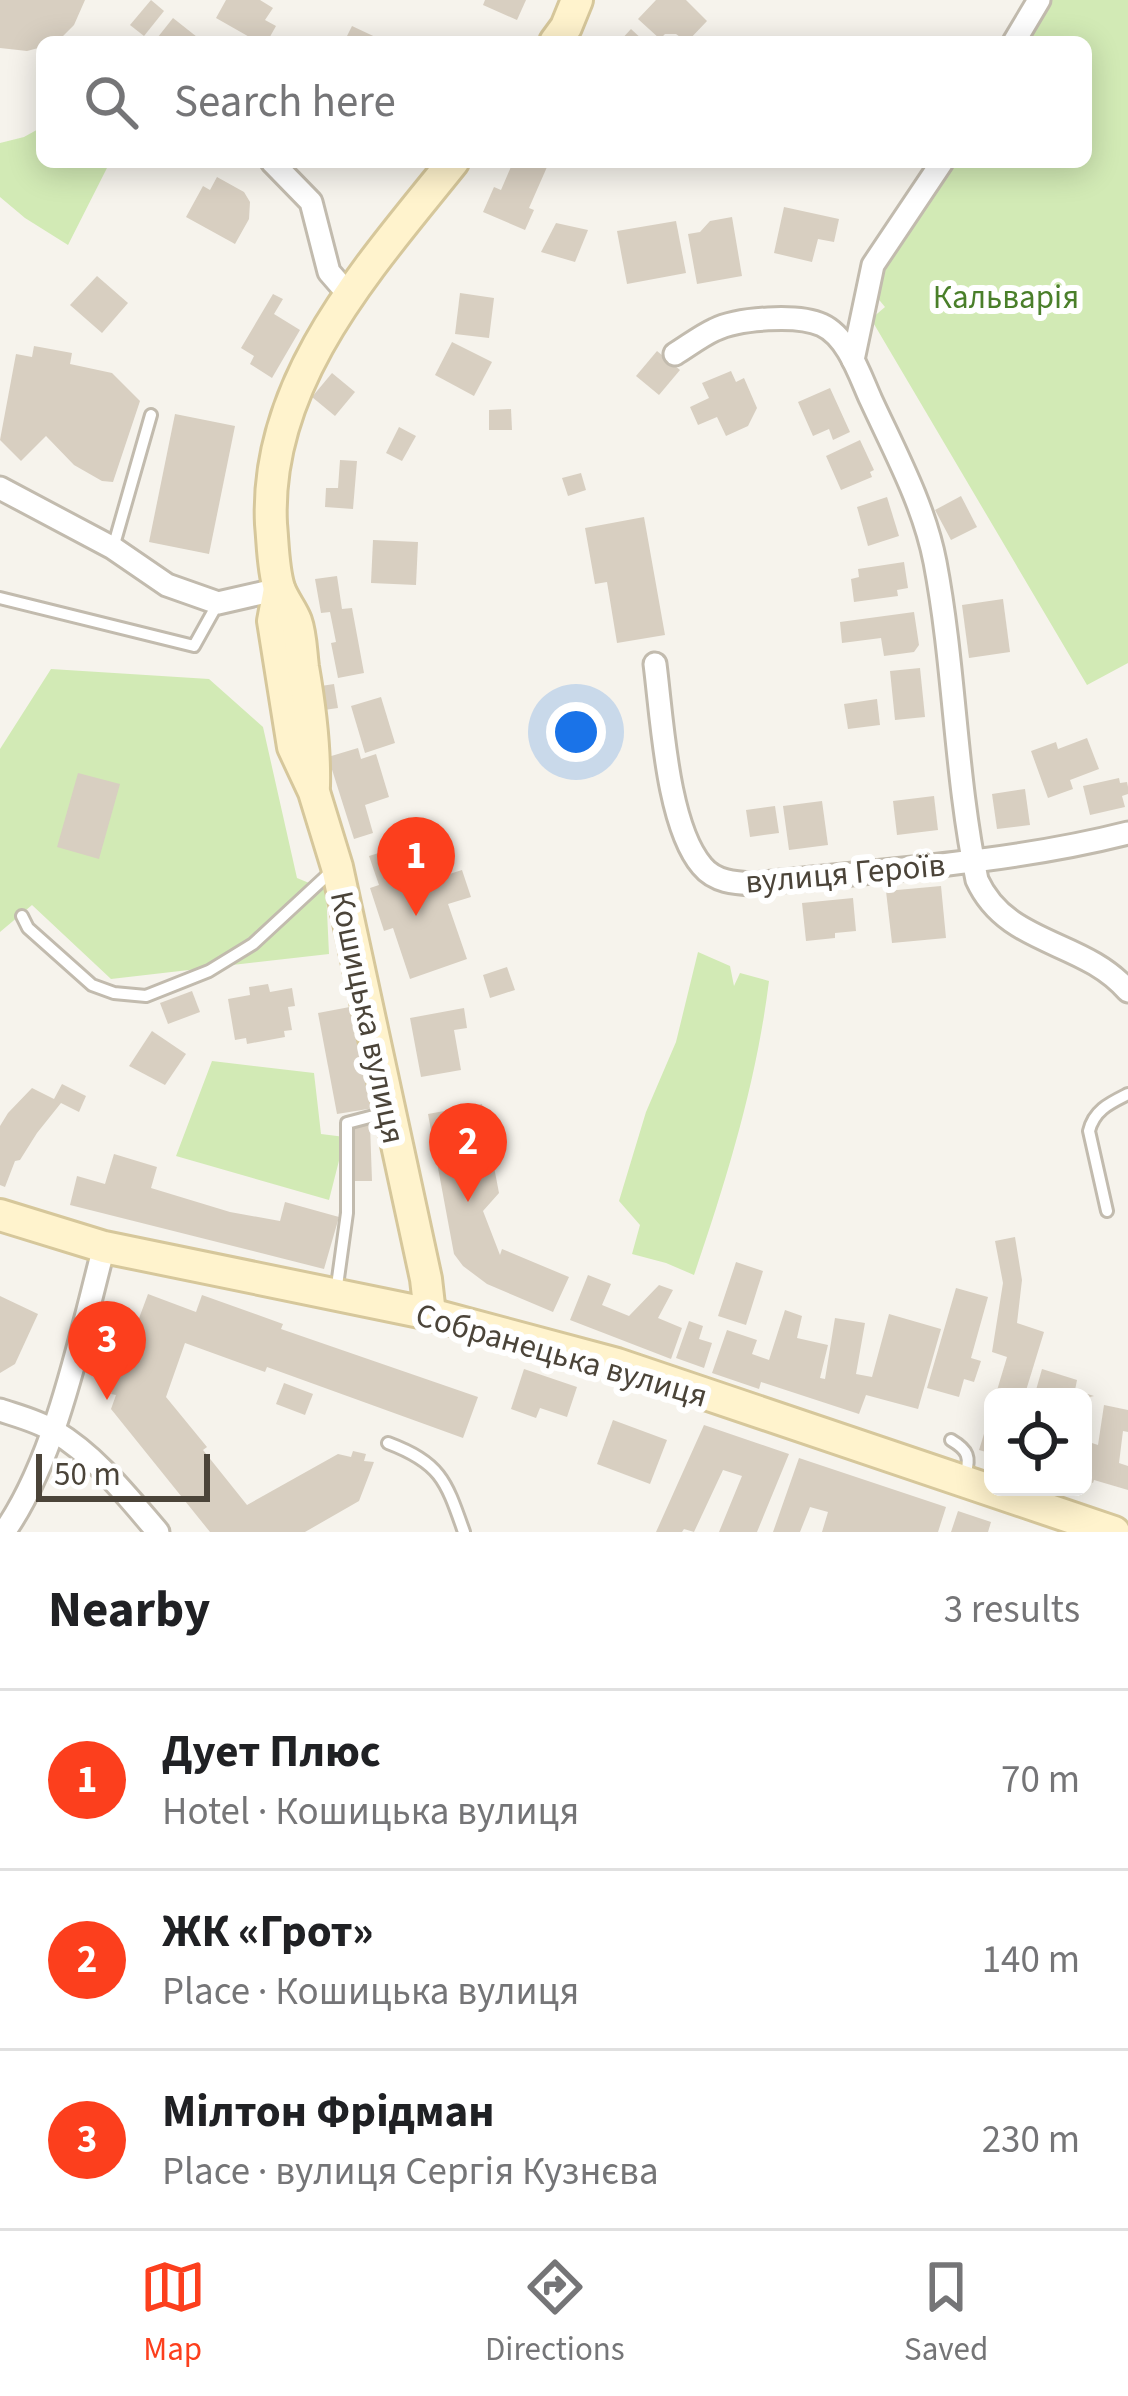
<!DOCTYPE html>
<meta charset="utf-8">
<style>
body{margin:0;font-family:"Source Sans 3",sans-serif;background:#f2f2f2;color:#202124}
.controls{position:absolute;right:36px;bottom:36px;display:grid;overflow:hidden;border-radius:18px;box-shadow:0 6px 30px #0003}
.controls button{width:108px;height:108px;display:grid;place-items:center;padding:0;border:0;border-bottom:3px solid #e0e0e0;background:#fff;color:#202124;font:60px sans-serif}
.scale{position:absolute;left:36px;bottom:30px;width:174px;box-sizing:border-box;padding-left:12px;border:6px solid #4b4439;border-top:0;font-size:33px;line-height:42px;white-space:nowrap;color:#4b4439;-webkit-text-stroke:9px #fff;paint-order:stroke}
.you{position:absolute;left:576px;top:732px;width:42px;height:42px;margin:-30px;border:9px solid #fff;border-radius:50%;background:#1a73e8;box-shadow:0 0 0 18px #1a73e833}
.badge{display:grid;place-items:center;width:78px;height:78px;border-radius:50%;background:#fc3f1d;color:#fff;font-size:39px;font-weight:700}
.pin{position:absolute;translate:-50% -99px;filter:drop-shadow(0 3px 6px #0008)}
.pin::after{content:'';position:absolute;top:63px;width:42px;height:36px;background:inherit;clip-path:polygon(0 0,100% 0,50% 100%)}
.list{margin:0;padding:0;list-style:none}
h2{display:flex;justify-content:space-between;align-items:center;height:156px;margin:0;padding:0 48px;font-size:51px}
h2 small{font-size:39px;font-weight:400;color:#757577}
.list li{display:grid;grid-template-columns:78px 1fr auto;gap:36px;align-items:center;box-sizing:border-box;height:180px;padding:0 48px;border-top:3px solid #e0e0e0}
.list b{display:block;font-size:45px;white-space:nowrap}
.list p{margin:0;font-size:39px;white-space:nowrap;color:#757577}
.list em{font-size:39px;font-style:normal;color:#757577}
.icon{flex:none;width:66px;height:66px;fill:none;stroke:currentColor;stroke-width:2;stroke-linecap:round;stroke-linejoin:round}
.map{position:relative;flex:none;width:1128px;height:1532px;overflow:hidden}
.search{position:absolute;background:#fff;box-shadow:0 6px 30px #0003;left:36px;right:36px;top:36px;height:132px;display:flex;align-items:center;gap:30px;box-sizing:border-box;padding:0 42px;border-radius:18px;color:#757577;font-size:45px}
.sheet{height:696px;background:#fff}
nav{display:flex;justify-content:space-around;align-items:center;box-sizing:border-box;height:168px;border-top:3px solid #e0e0e0;background:#fff;font-size:33px;color:#757577}
nav a{display:grid;justify-items:center;gap:6px}
nav .on{color:#fc3f1d}
.map>svg:first-child{display:block}
</style>
<div class="map">
<svg width="1128" height="1532" viewBox="0 0 1128 1532">
<rect width="100%" height="100%" fill="#f6f3ec"/>
<g fill="#d2eab5">
<polygon points="1030,0 1128,0 1128,663 1087,685 871,319 885,307 871,290 883,260 952,162 1086,162 1086,42 1025,42 1043,17"/>
<polygon points="42,127 42,162 110,162 68,245 25,218 0,197 0,143 24,137"/>
<polygon points="51,669 209,679 263,727 297,878 326,890 329,954 111,979 32,905 0,932 0,749"/>
<path d="M698 952 730 966 734 986 740 973 769 981C756 1084 727 1178 694 1275L666 1263 632 1254 640 1225 619 1201 646 1112 676 1042Z"/>
<polygon points="212,1061 314,1073 321,1134 345,1137 329,1200 176,1156"/>
</g>
<g fill="#d8cfc1">
<polygon points="0,0 85,0 74,25 63,36 54,42 42,42 42,47 27,51 0,48"/>
<polygon points="151,0 164,11 144,36 130,25"/>
<polygon points="226,0 260,0 273,8 265,20 276,26 267,42 258,42 216,18"/>
<polygon points="485,0 526,0 517,20 483,5"/>
<polygon points="656,0 686,0 707,21 687,42 676,34 665,34 660,39 638,19"/>
<polygon points="173,18 197,37 193,42 154,42"/>
<polygon points="352,26 386,42 344,42"/>
<polygon points="631,29 645,42 619,42"/>
<polygon points="513,162 536,162 547,167 529,208 534,210 525,230 483,212 494,187 501,190"/>
<polygon points="217,177 244,192 250,202 249,219 235,244 186,217 203,186 210,190"/>
<polygon points="784,207 839,219 834,242 818,239 812,262 774,253"/>
<polygon points="732,217 742,276 697,284 688,234 700,232 710,221"/>
<polygon points="676,221 686,273 627,284 617,231"/>
<polygon points="556,223 588,230 575,262 541,252"/>
<polygon points="97,276 128,303 102,333 70,305"/>
<polygon points="460,293 494,298 489,338 455,334"/>
<polygon points="273,294 283,299 274,314 300,330 272,378 250,364 254,356 241,348"/>
<polygon points="452,342 492,362 474,396 435,375"/>
<polygon points="34,346 72,353 70,364 112,373 140,401 113,482 102,481 74,465 46,436 21,461 0,440 16,354 32,357"/>
<polygon points="657,351 680,370 659,395 636,376"/>
<polygon points="731,371 736,382 744,378 757,408 748,426 726,436 717,417 698,425 690,407 709,398 702,383"/>
<polygon points="332,373 355,392 335,416 312,397"/>
<polygon points="830,388 850,432 833,440 829,429 813,436 798,402"/>
<polygon points="511,409 512,430 489,430 489,410"/>
<polygon points="175,414 235,426 209,554 149,542"/>
<polygon points="399,427 416,436 402,461 386,453"/>
<polygon points="860,440 874,470 870,472 872,477 841,490 826,456"/>
<polygon points="340,460 357,461 353,509 325,507 326,488 338,488"/>
<polygon points="581,473 586,490 568,496 562,478"/>
<polygon points="961,496 977,527 951,540 935,510"/>
<polygon points="887,497 899,536 868,546 857,507"/>
<polygon points="644,517 665,635 617,643 607,582 595,584 585,528"/>
<polygon points="373,540 418,542 416,585 371,583"/>
<polygon points="904,562 908,588 897,590 898,596 854,602 851,579 859,577 858,569"/>
<polygon points="337,576 342,609 352,608 364,673 338,678 331,643 336,642 330,612 321,613 315,579"/>
<polygon points="1003,599 1010,652 969,658 962,605"/>
<polygon points="914,612 919,645 914,652 884,656 881,638 842,643 840,622"/>
<polygon points="920,668 925,717 895,720 890,671"/>
<polygon points="334,684 338,708 324,710 321,686"/>
<polygon points="381,697 395,743 365,753 351,706"/>
<polygon points="877,699 880,725 848,729 844,704"/>
<polygon points="1087,738 1099,769 1070,780 1073,789 1048,798 1031,751 1056,742 1058,749"/>
<polygon points="358,748 361,759 376,754 389,797 365,805 373,833 354,839 328,757"/>
<polygon points="78,773 120,784 99,859 57,847"/>
<polygon points="1119,778 1120,783 1127,782 1128,787 1128,794 1122,796 1125,807 1090,815 1083,786"/>
<polygon points="1025,789 1030,825 997,829 992,794"/>
<polygon points="934,796 938,830 897,835 893,801"/>
<polygon points="822,801 828,845 789,850 783,806"/>
<polygon points="775,806 779,833 750,837 746,810"/>
<polygon points="427,838 440,877 462,870 471,897 448,904 467,959 410,979 393,928 384,931 370,888 379,885 369,856"/>
<polygon points="941,886 946,938 892,943 886,891"/>
<polygon points="853,898 856,931 835,933 835,938 806,941 802,903"/>
<polygon points="507,967 515,990 490,998 483,975"/>
<polygon points="268,984 270,992 292,988 295,1006 288,1007 292,1030 284,1031 285,1037 247,1044 246,1038 235,1040 228,999 250,995 249,987"/>
<polygon points="192,991 200,1012 168,1024 160,1003"/>
<polygon points="355,1006 374,1108 337,1114 318,1013"/>
<polygon points="464,1008 467,1028 454,1030 461,1070 421,1077 410,1018"/>
<polygon points="152,1031 186,1054 165,1085 129,1066"/>
<polygon points="62,1084 86,1096 79,1112 61,1103 37,1133 20,1160 15,1161 5,1187 0,1185 0,1126 8,1113 32,1088 54,1099"/>
<polygon points="482,1104 499,1193 483,1211 500,1255 502,1249 569,1277 553,1312 487,1284 463,1266 454,1254 428,1114"/>
<polygon points="370,1125 372,1181 353,1181 352,1126"/>
<polygon points="114,1154 157,1167 151,1188 230,1212 280,1221 285,1202 339,1217 324,1269 70,1205 77,1176 105,1184"/>
<polygon points="1015,1237 1022,1280 1017,1323 1044,1332 1024,1397 995,1397 1007,1357 992,1352 1003,1283 995,1241"/>
<polygon points="736,1262 763,1271 746,1325 718,1316"/>
<polygon points="588,1275 611,1284 602,1305 629,1316 659,1285 673,1290 658,1318 682,1328 671,1359 570,1320"/>
<polygon points="956,1288 988,1297 971,1358 981,1361 974,1382 964,1379 959,1397 927,1388"/>
<polygon points="148,1294 196,1312 202,1295 283,1324 281,1329 478,1397 463,1438 267,1367 265,1372 185,1343 166,1397 207,1447 203,1450 247,1505 338,1454 351,1457 353,1451 366,1454 364,1461 374,1462 359,1501 305,1532 210,1532 111,1409 116,1395 111,1394"/>
<polygon points="0,1296 38,1314 15,1364 0,1373"/>
<polygon points="785,1310 802,1316 797,1338 828,1345 820,1378 825,1379 835,1318 865,1323 856,1374 872,1377 889,1314 941,1329 918,1409 866,1395 859,1414 761,1382 759,1389 712,1373 727,1330 757,1340 752,1354 769,1360"/>
<polygon points="689,1321 703,1326 699,1339 712,1343 704,1368 676,1358"/>
<polygon points="524,1369 577,1387 567,1417 540,1408 536,1418 511,1409"/>
<polygon points="1042,1369 1077,1380 1075,1390 1094,1396 1090,1397 1085,1418 1083,1397 1034,1397"/>
<polygon points="284,1383 313,1394 305,1415 276,1404"/>
<polygon points="1104,1405 1128,1410 1128,1432 1123,1431 1119,1463 1128,1466 1128,1490 1094,1480 1093,1483 1083,1480 1083,1440 1098,1445"/>
<polygon points="992,1408 993,1408 993,1454 979,1450"/>
<polygon points="613,1420 667,1440 650,1484 597,1464"/>
<polygon points="704,1425 789,1454 757,1532 719,1532 742,1476 723,1470 694,1532 684,1529 682,1532 656,1532"/>
<polygon points="799,1458 946,1507 938,1532 822,1532 828,1512 810,1507 800,1532 773,1532"/>
<polygon points="958,1511 991,1522 988,1532 951,1532"/>
</g>
<g fill="none" stroke-linecap="round" stroke-linejoin="round">
<g stroke="#c2bbae" stroke-width="16">
<g id="lane">
<polyline points="113,548 151,415"/>
<polyline points="0,598 194,646 218,603"/>
<polyline points="22,916 28,928 92,985 114,993 146,996 209,971 253,944 334,869"/>
<path d="M1107 1211 1089 1131C1094 1110 1110 1103 1128 1094"/>
<polyline points="336,1293 347,1213 347,1123 385,1113"/>
<path d="M951 1440C968 1450 971 1457 965 1476"/>
<path d="M388 1443C441 1463 446 1481 464 1532"/>
</g>
</g>
<g stroke="#c2bbae" stroke-width="27">
<g id="street">
<polyline points="1014,42 1039,0"/>
<polyline points="272,162 311,202 329,272 349,295"/>
<path d="M675 354C688 346 701 336 714 330 738 318 798 314 822 325 848 337 860 376 871 400 895 452 924 505 935 562 955 667 955 775 977 880 1007 946 1083 939 1128 991"/>
<polyline points="853,360 873,265 942,162"/>
<polyline points="0,488 113,548 167,585 218,603 279,589"/>
<path d="M655 664C662 718 667 825 702 866 715 882 735 883 754 884 878 870 1006 864 1128 833"/>
<path d="M0 1410C18 1416 38 1421 54 1431 96 1456 127 1496 158 1532"/>
<path d="M4 1532C56 1459 81 1334 104 1247"/>
</g>
</g>
<g stroke="#d6c79b" stroke-width="36">
<g id="secondary">
<polyline points="555,42 566,27 577,0"/>
<polyline points="279,589 273,621 293,747 314,792 337,867 426,1279 430,1314"/>
<path d="M314 786C315 745 310 707 303 667 301 652 301 635 296 621 292 610 283 600 279 588 273 569 273 545 271 524 264 381 369 267 453 162"/>
<polyline points="0,1215 104,1247 430,1314 617,1364 1114,1532"/>
</g>
</g>
<use href="#lane" stroke="#fff" stroke-width="10"/>
<use href="#street" stroke="#fff" stroke-width="21"/>
<use href="#secondary" stroke="#fff3cd" stroke-width="30"/>
</g>
<g text-anchor="middle" stroke-width="12" stroke-linejoin="round" paint-order="stroke">
<g font-size="33" fill="#4a7f2a" stroke="#fff">
<text x="1006" y="308">Кальварія</text>
</g>
<g font-size="33" fill="#4b4439" stroke="#fff">
<text transform="translate(845 872) rotate(-5)" y="12">вулиця Героїв</text>
<text transform="translate(369 1017) rotate(78)" y="12">Кошицька вулиця</text>
<text transform="translate(562 1354) rotate(16)" y="12">Собранецька вулиця</text>
</g>
</g>
</svg>
<div class="controls">
<button><svg class="icon" aria-label="locate" viewBox="0 0 24 24"><circle cx="12" cy="12" r="6"/><path d="M12 2v4M12 18v4M2 12h4M18 12h4"/></svg></button>
</div>
<div class="scale">50 m</div>
<div class="you"></div>
<div class="pin badge" style="left:416px;top:916px">1</div>
<div class="pin badge" style="left:468px;top:1202px">2</div>
<div class="pin badge" style="left:107px;top:1400px">3</div>
<div class="search"><svg class="icon" aria-label="search" viewBox="0 0 24 24"><circle cx="10" cy="10" r="6"/><path d="M15 15l6 6"/></svg>Search here</div>
</div>
<section class="sheet">
<h2>Nearby<small>3 results</small></h2>
<ul class="list">
<li><span class="badge">1</span><div><b>Дует Плюс</b><p>Hotel · Кошицька вулиця</p></div><em>70 m</em></li>
<li><span class="badge">2</span><div><b>ЖК «Грот»</b><p>Place · Кошицька вулиця</p></div><em>140 m</em></li>
<li><span class="badge">3</span><div><b>Мілтон Фрідман</b><p>Place · вулиця Сергія Кузнєва</p></div><em>230 m</em></li>
</ul>
</section>
<nav>
<a class="on"><svg class="icon" aria-label="map" viewBox="0 0 24 24"><path d="M3 6l6-2 6 2 6-2v14l-6 2-6-2-6 2zM9 4v14M15 6v14"/></svg>Map</a>
<a><svg class="icon" aria-label="directions" viewBox="0 0 24 24"><path d="M12 3l9 9-9 9-9-9zM9 14v-3h6M13 9l2 2-2 2"/></svg>Directions</a>
<a><svg class="icon" aria-label="saved" viewBox="0 0 24 24"><path d="M7 4h10v16l-5-4-5 4z"/></svg>Saved</a>
</nav>
